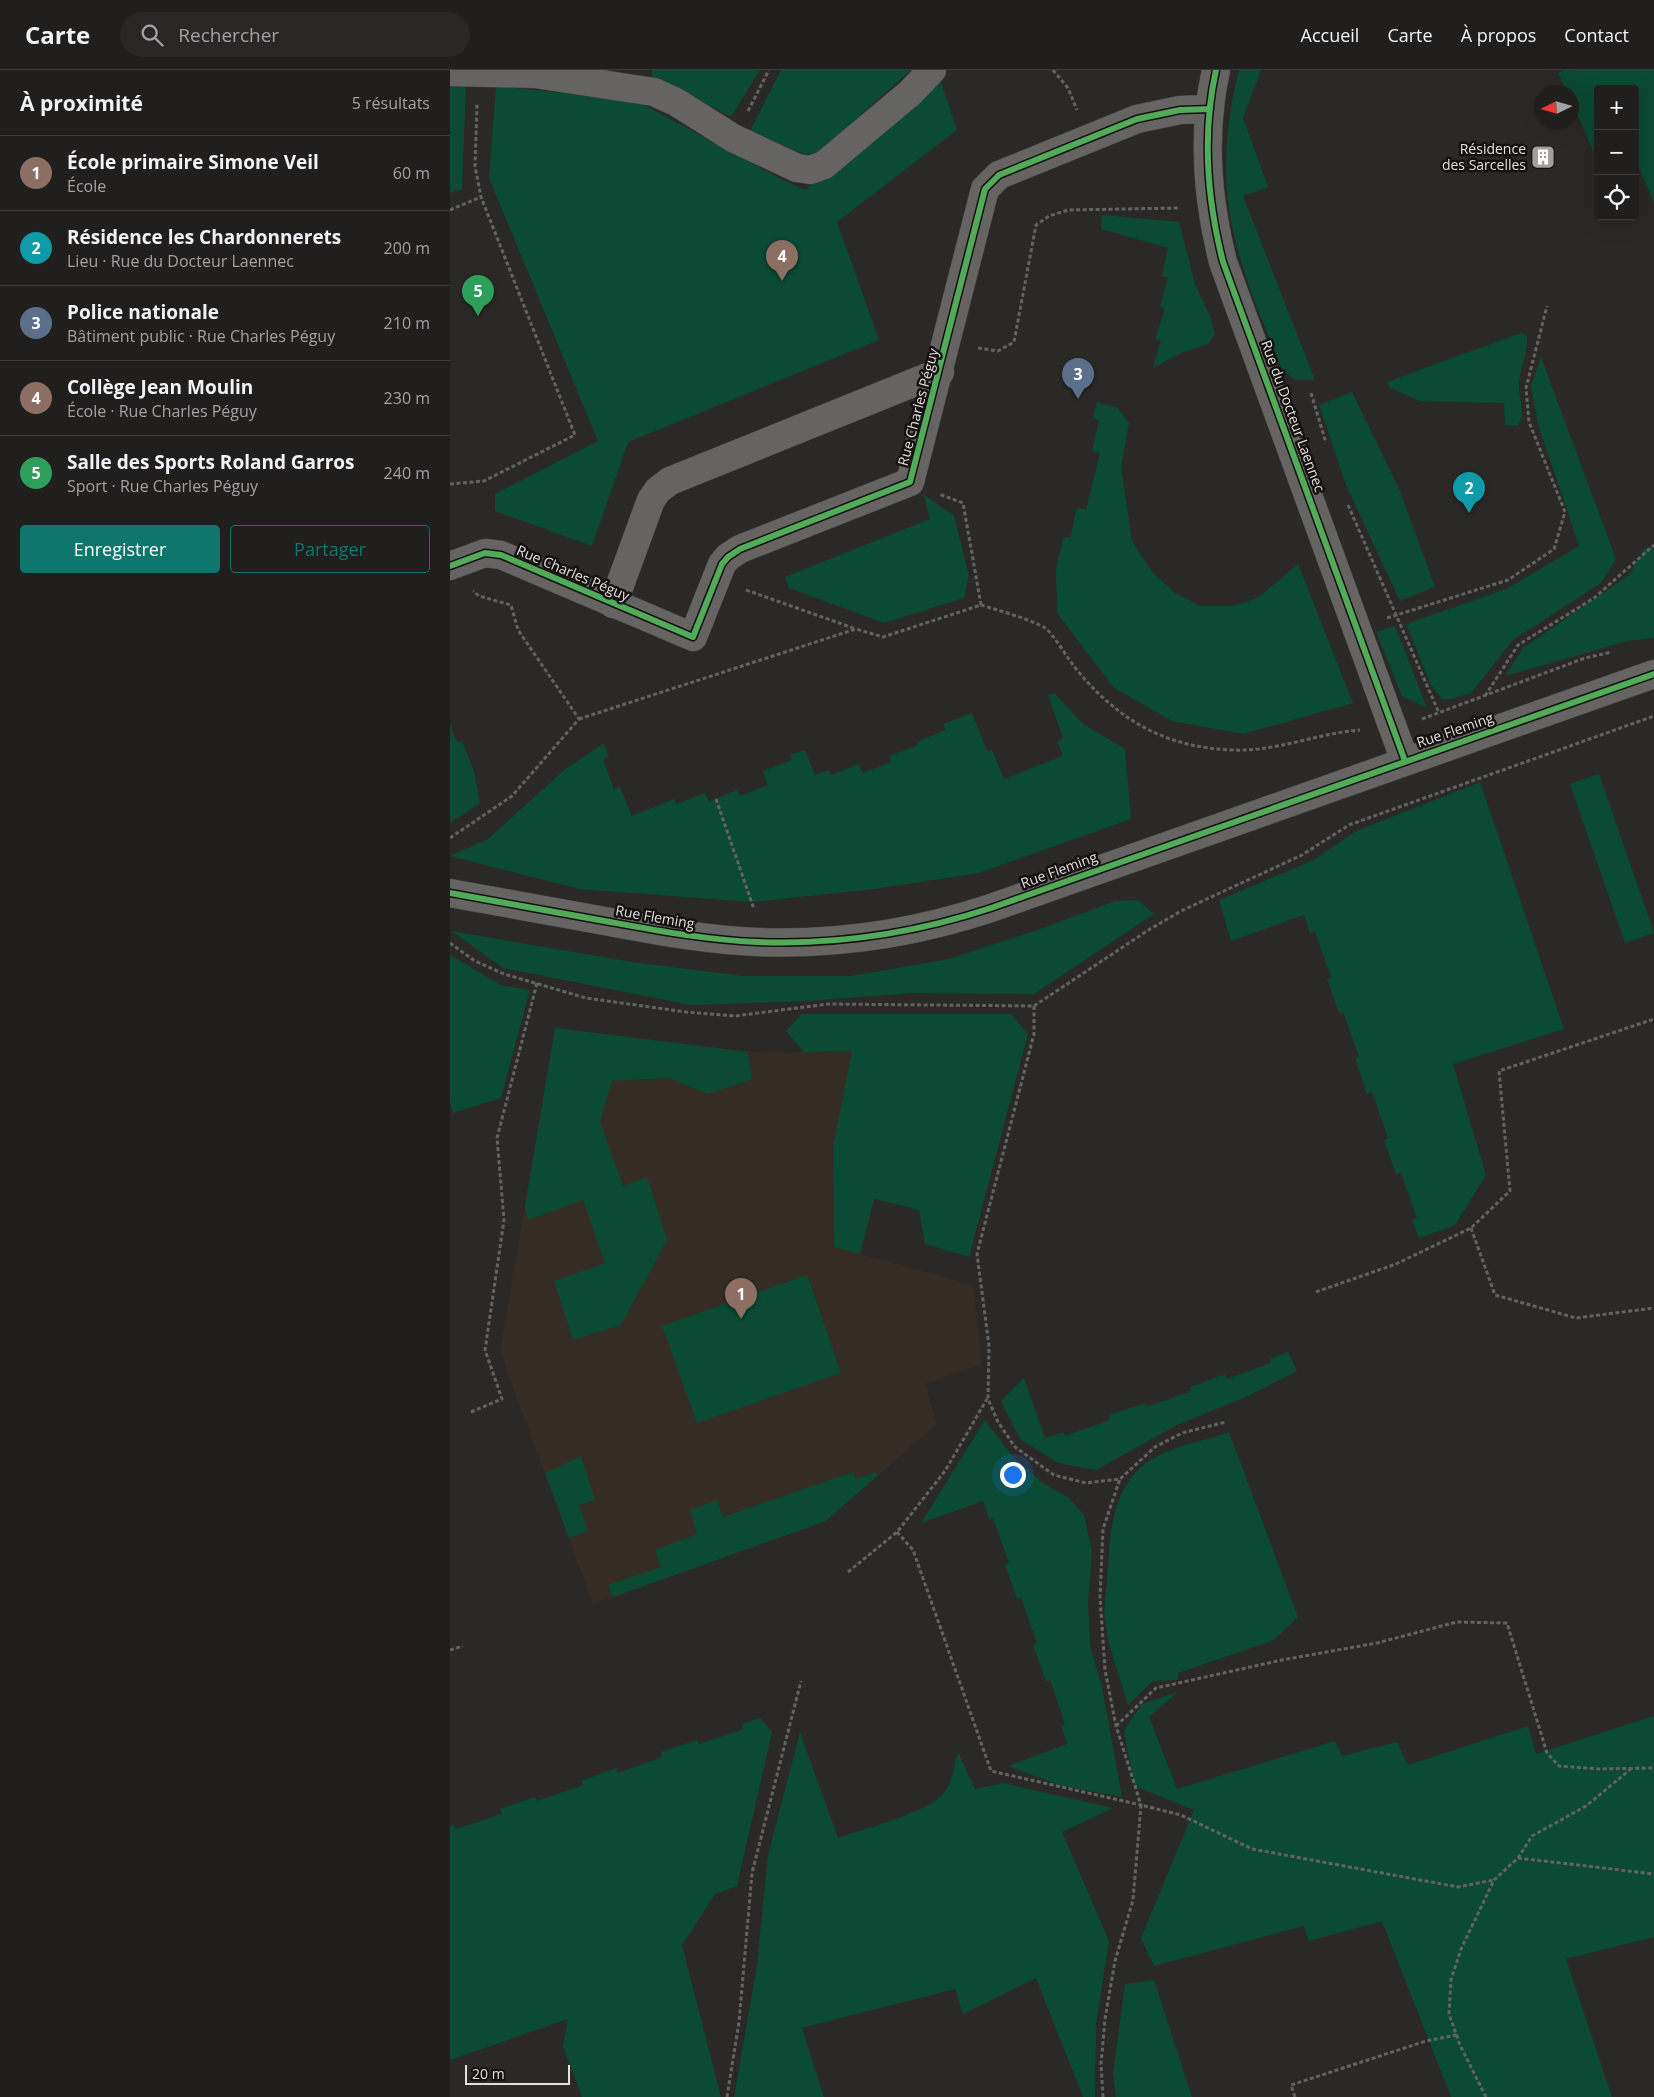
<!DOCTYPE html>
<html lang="fr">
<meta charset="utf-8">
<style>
body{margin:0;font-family:"Open Sans",sans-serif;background:#282726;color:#f1f3f6}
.controls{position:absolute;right:15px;top:15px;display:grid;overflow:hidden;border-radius:5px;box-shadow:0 5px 20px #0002}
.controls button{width:45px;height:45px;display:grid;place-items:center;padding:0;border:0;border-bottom:1px solid #3d3d3b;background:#201f1d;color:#f1f3f6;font:25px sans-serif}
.compass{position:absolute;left:1084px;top:15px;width:45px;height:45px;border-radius:50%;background:#201f1d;box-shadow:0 5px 20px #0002;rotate:265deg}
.scale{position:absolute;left:15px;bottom:12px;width:105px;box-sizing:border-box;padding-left:5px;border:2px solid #e2dfdc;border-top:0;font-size:14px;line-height:18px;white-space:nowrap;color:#e2dfdc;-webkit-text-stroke:4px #141210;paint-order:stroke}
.you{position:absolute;left:562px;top:1404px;width:18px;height:18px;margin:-12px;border:4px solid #fff;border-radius:50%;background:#1a73e8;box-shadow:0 0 0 8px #1a73e833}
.badge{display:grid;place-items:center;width:32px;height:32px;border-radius:50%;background:#0f766e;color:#fff;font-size:16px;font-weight:700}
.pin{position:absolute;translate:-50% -41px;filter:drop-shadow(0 1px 2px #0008)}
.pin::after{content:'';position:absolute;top:26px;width:18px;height:15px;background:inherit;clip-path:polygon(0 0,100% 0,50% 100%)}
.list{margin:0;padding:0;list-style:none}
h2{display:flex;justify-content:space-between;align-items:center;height:65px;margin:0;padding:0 20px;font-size:21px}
h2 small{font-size:16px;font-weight:400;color:#a2a2a4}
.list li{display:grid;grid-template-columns:32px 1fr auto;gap:15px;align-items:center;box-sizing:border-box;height:75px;padding:0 20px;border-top:1px solid #3d3d3b}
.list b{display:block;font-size:19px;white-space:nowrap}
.list p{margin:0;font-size:16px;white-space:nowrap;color:#a2a2a4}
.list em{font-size:16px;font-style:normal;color:#a2a2a4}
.actions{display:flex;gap:10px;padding:15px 20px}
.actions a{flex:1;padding:11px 0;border:1px solid #0f766e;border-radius:5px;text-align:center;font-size:18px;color:#0f766e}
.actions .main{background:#0f766e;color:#fff}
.icon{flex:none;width:28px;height:28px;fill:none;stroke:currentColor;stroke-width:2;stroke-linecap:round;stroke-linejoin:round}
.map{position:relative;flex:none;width:1204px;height:2027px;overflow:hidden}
header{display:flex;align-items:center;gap:30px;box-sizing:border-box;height:70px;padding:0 25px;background:#201f1d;border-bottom:1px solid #3d3d3b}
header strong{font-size:24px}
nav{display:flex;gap:28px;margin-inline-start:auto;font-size:18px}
.search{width:350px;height:45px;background:#282726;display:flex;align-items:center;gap:12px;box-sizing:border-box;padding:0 18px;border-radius:28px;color:#a2a2a4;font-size:19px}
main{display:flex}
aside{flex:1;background:#201f1d}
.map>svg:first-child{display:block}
</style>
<header>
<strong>Carte</strong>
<div class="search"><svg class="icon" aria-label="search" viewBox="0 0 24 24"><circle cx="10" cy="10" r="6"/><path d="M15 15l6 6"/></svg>Rechercher</div>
<nav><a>Accueil</a><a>Carte</a><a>À propos</a><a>Contact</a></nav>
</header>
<main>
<aside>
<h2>À proximité<small>5 résultats</small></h2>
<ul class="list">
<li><span class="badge" style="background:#8d6e63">1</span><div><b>École primaire Simone Veil</b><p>École</p></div><em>60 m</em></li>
<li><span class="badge" style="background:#0f9aa8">2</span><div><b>Résidence les Chardonnerets</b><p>Lieu · Rue du Docteur Laennec</p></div><em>200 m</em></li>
<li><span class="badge" style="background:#5c6f8a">3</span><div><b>Police nationale</b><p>Bâtiment public · Rue Charles Péguy</p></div><em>210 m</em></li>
<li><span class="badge" style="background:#8d6e63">4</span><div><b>Collège Jean Moulin</b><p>École · Rue Charles Péguy</p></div><em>230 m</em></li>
<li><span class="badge" style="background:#2e9e5b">5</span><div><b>Salle des Sports Roland Garros</b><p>Sport · Rue Charles Péguy</p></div><em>240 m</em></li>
</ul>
<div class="actions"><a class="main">Enregistrer</a><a>Partager</a></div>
</aside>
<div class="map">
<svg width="1204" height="2027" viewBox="0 0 1204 2027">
<rect width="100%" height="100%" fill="#2b2927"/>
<polygon fill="#352c25" points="105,958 315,983 460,979 410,1184 523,1215 532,1294 475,1314 487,1354 376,1451 143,1534 50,1282"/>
<g fill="#0b4a34">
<polygon points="202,0 310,0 281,47 216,13 202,10"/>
<polygon points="331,0 461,0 369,82 356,85 300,61"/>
<path d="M789 0H811L793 48 818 117 793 126 865 310H846L833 301C812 251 787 193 779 139 772 93 778 45 789 0Z"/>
<polygon points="1114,0 1204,0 1204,133 1185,88 1185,19 1148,19 1148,92 1122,32 1122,22 1117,22 1108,3"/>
<polygon points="491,12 507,60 387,152 429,270 178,372 142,476 45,441 45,424 148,371 39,108 46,16 185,30 335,111 355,120"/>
<polygon points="16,13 12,119 0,123 0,14"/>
<polygon points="652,145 729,152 745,214 759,244 765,264 758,274 731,283 703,298 711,270 705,269 715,239 710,236 718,208 712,206 718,178 651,159"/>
<path d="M1071 263 1077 266C1078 283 1070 297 1069 314 1068 331 1077 340 1068 356L1055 355 1054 333 970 331 940 318 937 312Z"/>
<polygon points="1091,287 1166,489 1151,513 1063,570 1021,623 1001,629 992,629 981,615 956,554 1056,519 1129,476 1088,354 1081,316"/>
<polygon points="902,322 950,421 985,517 950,531 896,415 869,335"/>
<polygon points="647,332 668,338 679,353 671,398 682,471 703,503 724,522 750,536 782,536 808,528 848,494 903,633 793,664 722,651 664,618 607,543 606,498 614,467 620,468 627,438 636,440 650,383 642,381 649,350 643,348"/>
<polygon points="474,425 504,446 519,505 514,528 434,553 339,518 335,507 480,449"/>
<polygon points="1204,476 1204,568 1178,571 1055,606 1073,578 1179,505 1194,479"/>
<polygon points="945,556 977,638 952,626 926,562"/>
<polygon points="604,623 633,654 675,679 681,749 529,803 424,819 303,832 129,819 0,786 38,769 113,701 154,673 159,688 153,690 164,719 170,717 182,746 224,729 227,734 255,723 259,732 287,720 290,726 318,715 313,701 342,690 340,685 355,680 365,705 379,700 381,705 409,694 413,703 441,692 439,686 468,675 467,672 496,660 493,654 522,643 537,681 542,680 554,709 613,686 607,671 613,668 598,625"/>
<polygon points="0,654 7,673 12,671 24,701 30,733 0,753"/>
<polygon points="1149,704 1204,863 1175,873 1120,714"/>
<polygon points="1030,712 1114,959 1003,994 1036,1105 1005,1155 969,1168 962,1150 967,1148 951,1103 946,1104 934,1070 938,1068 922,1022 917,1024 905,988 909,986 893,942 889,943 877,909 881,907 865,862 860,863 854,845 781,871 769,830 864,790 906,761"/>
<polygon points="688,830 704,844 584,924 462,923 358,931 241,935 53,898 1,861 182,892 293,906 401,906 499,889 593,858 665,831"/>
<polygon points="0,885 51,915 80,920 51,1028 3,1043 0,1032"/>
<polygon points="352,944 561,944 578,964 519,1187 475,1174 469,1140 424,1129 410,1184 384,1177 383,1077 402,981 354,982 336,961"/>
<polygon points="105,958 298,982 302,1009 258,1024 219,1008 162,1011 150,1052 173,1116 197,1107 217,1170 171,1255 123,1270 104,1211 155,1193 133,1130 78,1150 75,1136"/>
<polygon points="357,1205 391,1303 247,1353 212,1256"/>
<polygon points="838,1282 847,1301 796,1327 727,1355 646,1400 608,1393 570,1369 551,1331 574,1308 595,1368 614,1362 615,1366 660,1350 659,1345 695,1333 696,1337 742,1321 740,1317 775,1304 777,1309 821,1293 820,1289"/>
<polygon points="535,1350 563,1387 593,1413 619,1428 634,1445 642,1482 638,1532 640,1576 652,1617 672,1727 609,1715 558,1696 617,1674 611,1656 615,1654 600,1610 596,1611 583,1575 587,1573 571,1528 567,1529 555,1495 559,1493 543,1448 539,1449 533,1431 471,1453"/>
<path d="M779 1362 848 1547 824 1570 728 1603V1610L703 1611 678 1635C671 1610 657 1574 655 1550 653 1538 656 1523 657 1511 660 1472 659 1426 691 1397 716 1376 751 1373 779 1362Z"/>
<polygon points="131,1386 145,1430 129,1435 138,1461 119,1468 95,1403"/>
<polygon points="403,1402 406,1409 426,1402 428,1405 376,1451 163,1527 158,1515 211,1497 205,1480 247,1464 240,1440 267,1430 273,1447"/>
<polygon points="728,1622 699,1647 727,1719 885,1671 892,1686 947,1672 958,1695 1078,1656 1086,1684 1204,1646 1204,1867 1116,1889 1162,2027 1001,2027 932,1851 859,1871 854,1856 704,1896 691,1868 744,1740 684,1716 674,1660 692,1634"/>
<polygon points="310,1648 322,1662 287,1816 265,1824 232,1875 271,2027 132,2027 113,1976 118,1949 0,1990 0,1756 4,1755 6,1759 52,1744 50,1739 85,1727 87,1731 133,1715 131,1711 166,1698 168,1703 212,1687 211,1682 247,1670 249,1674 293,1659 292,1654"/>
<path d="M350 1662 388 1768C412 1760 472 1743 489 1728 502 1717 504 1698 508 1682L525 1719 553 1713 663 1738 612 1762 659 1871 646 1954 645 2027H633L586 1908 513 1944 505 1919 352 1958 374 2027H284L307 1896 318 1785Z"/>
<polygon points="704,1910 742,2027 666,2027 663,2003 675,1914"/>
</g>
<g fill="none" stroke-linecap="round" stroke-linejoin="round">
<g stroke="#494745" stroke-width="29">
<g id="minor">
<path d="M766 0C752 63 757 129 773 192L955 691"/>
<polyline points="0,2 85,4 204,22 226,32 283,68 347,98 360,100 374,95 460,23 482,0"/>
<polyline points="0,496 35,483 51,485 243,567 272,494 278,487 290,479 460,412 535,119 549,105 687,49 730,40 760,39"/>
<polyline points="163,534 201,430 208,420 220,411 490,302"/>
<path d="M0 823C53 833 107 842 160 852 209 861 257 870 307 872 387 875 466 863 541 838L1204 604"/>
</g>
</g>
<g stroke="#646261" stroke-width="3" stroke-dasharray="4 2.5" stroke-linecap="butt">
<polyline points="603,0 618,18 627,40"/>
<polyline points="298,41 319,0"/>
<polyline points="0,140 31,127"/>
<polyline points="528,278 548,281 564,272 586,155 599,146 618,140 730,138"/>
<polyline points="861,323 876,373"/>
<polyline points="0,414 34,411 125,365 31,127 25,96 27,34"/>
<polyline points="898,435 989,643"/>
<polyline points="296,520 406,559"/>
<path d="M531 535C547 540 583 550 595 558 603 563 619 591 627 600 669 651 717 678 783 680 826 682 868 663 910 660"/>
<polyline points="937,548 1058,510 1104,479 1115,442 1079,352 1076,318 1097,236"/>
<polyline points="1035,626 1068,575 1144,528 1204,475"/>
<polyline points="129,649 406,559 433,567 531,535 513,433 489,424"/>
<polyline points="972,649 1135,588 1162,582"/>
<polyline points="266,729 304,839"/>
<polyline points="0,768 62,726 129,649 68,560 61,535 29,526 23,521"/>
<polyline points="0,873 25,891 54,904 136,928 236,942 285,946 378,934 584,936 700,859 733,840 852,785 899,755 1204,646"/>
<polyline points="584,936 584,964 527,1184 539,1276 538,1329 548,1352 565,1377 604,1405 636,1413 670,1409 705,1377 732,1363 776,1352"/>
<polyline points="1021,1158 1045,1225 1126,1248 1204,1238"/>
<polyline points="866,1222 946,1194 1021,1158 1060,1121 1049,1001 1204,949"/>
<polyline points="21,1342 52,1329 35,1280 54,1150 47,1068 87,913"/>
<polyline points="447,1462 463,1480 541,1701 691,1735 666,1656 655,1600 650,1527 653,1459 670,1409"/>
<polyline points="398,1502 447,1462 495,1401 537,1329"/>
<polyline points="0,1580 13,1576"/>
<polyline points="666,1656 706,1618 832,1590 927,1573 1007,1552 1057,1553 1097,1683 1109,1696 1149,1699 1204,1698"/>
<polyline points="1068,1788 1204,1804"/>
<polyline points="277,2027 289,1952 302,1803 351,1611"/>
<polyline points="653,2027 651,1994 655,1949 665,1891 683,1830 691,1735 731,1745 802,1779 1008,1817 1044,1810"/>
<polyline points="845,2027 841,2015 976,1971 1007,1965"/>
<polyline points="1036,2027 1010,1975 999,1944 1001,1910 1011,1879 1044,1810 1068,1788 1082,1766 1136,1736 1182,1698"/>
</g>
<use href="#minor" stroke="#666462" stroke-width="28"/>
<g stroke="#141210" stroke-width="9">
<g id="cycleway">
<path d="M766 0C752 63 757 129 773 192L955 691"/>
<polyline points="0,496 35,483 51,485 243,567 272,494 278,487 290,479 460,412 535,119 549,105 687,49 730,40 760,39"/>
<path d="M0 823C53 833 107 842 160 852 209 861 257 870 307 872 387 875 466 863 541 838L1204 604"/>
</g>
</g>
<use href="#cycleway" stroke="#51ab58" stroke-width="6"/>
</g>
<defs>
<g id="building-square" transform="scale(1.25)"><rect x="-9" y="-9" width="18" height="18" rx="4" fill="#a29f9d" stroke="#141210"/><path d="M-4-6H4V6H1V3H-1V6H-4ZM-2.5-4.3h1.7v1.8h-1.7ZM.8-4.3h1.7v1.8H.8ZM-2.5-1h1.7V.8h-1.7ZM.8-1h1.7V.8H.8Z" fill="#fff"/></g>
</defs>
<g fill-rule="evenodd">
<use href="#building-square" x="1093" y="87"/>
</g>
<g text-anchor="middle" stroke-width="5" stroke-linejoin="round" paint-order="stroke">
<g font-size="14" fill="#e2dfdc" stroke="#141210" text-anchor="end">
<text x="1076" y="84">Résidence<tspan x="1076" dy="16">des Sarcelles</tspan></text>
</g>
<g font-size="14" fill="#e2dfdc" stroke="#141210">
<text transform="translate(468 337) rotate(-75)" y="5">Rue Charles Péguy</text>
<text transform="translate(843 346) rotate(70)" y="5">Rue du Docteur Laennec</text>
<text transform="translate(123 503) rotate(23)" y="5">Rue Charles Péguy</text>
<text transform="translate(1005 660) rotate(-19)" y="5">Rue Fleming</text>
<text transform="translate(609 800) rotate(-20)" y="5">Rue Fleming</text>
<text transform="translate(205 847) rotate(10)" y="5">Rue Fleming</text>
</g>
</g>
</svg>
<div class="controls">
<button>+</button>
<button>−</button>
<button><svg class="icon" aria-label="locate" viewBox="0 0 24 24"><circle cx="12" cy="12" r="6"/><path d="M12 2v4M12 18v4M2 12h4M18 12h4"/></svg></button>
</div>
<svg class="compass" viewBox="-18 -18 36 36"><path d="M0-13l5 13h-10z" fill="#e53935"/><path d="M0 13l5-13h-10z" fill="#a2a2a4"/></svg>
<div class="scale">20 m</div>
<div class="you"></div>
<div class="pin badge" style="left:291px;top:1249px;background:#8d6e63">1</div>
<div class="pin badge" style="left:1019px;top:443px;background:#0f9aa8">2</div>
<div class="pin badge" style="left:628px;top:329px;background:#5c6f8a">3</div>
<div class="pin badge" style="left:332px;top:211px;background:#8d6e63">4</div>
<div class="pin badge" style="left:28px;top:246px;background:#2e9e5b">5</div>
</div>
</main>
